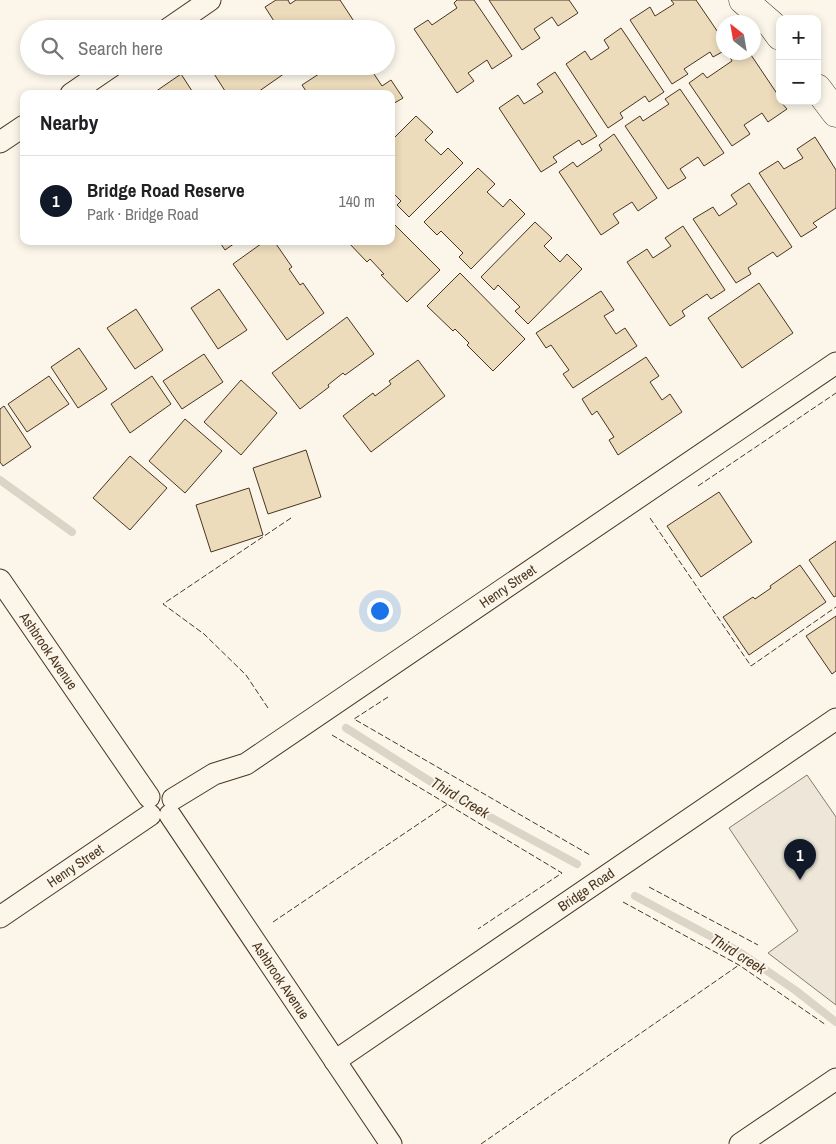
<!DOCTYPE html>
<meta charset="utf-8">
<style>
body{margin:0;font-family:"Archivo Narrow",sans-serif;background:#f6f6f6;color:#202124}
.controls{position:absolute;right:15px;top:15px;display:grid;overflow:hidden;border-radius:10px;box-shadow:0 2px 8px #0003}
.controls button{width:45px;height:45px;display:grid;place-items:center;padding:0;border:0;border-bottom:1px solid #e0e0e0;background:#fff;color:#202124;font:25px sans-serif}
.compass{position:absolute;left:716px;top:15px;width:45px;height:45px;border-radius:50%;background:#fff;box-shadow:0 2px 8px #0003;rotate:329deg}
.you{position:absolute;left:379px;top:610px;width:18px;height:18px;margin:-12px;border:4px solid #fff;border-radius:50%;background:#1a73e8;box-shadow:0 0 0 8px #1a73e833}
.badge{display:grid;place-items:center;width:32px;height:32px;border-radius:50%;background:#111827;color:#fff;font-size:16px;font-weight:700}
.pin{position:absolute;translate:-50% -41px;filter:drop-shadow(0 1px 2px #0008)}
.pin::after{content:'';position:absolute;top:26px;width:18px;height:15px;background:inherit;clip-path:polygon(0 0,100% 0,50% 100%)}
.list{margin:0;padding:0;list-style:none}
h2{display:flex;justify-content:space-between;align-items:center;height:65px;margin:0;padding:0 20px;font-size:21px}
h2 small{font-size:16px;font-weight:400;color:#757577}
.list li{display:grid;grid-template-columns:32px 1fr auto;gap:15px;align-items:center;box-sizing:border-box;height:90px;padding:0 20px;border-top:1px solid #e0e0e0}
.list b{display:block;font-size:19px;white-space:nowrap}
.list p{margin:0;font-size:16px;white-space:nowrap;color:#757577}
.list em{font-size:16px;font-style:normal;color:#757577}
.icon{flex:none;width:28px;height:28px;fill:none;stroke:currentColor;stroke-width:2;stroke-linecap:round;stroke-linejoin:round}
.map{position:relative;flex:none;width:836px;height:1144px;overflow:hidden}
.search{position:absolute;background:#fff;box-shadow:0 2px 8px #0003;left:20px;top:20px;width:375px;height:55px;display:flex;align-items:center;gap:12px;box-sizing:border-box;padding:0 18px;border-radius:28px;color:#757577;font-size:19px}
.panel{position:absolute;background:#fff;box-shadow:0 2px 8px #0003;left:20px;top:90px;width:375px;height:155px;border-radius:10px}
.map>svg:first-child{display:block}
</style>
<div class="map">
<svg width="836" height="1144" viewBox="0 0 836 1144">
<rect width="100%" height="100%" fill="#fbf6e9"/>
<polygon fill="#ede6d9" stroke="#887966" points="807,775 836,817 836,1005 768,953 798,931 729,828"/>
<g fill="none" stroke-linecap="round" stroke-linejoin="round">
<g stroke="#dcd4c6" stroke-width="8">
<polyline points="0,480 72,532"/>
<polyline points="346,728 466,804 577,864"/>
<polyline points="635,896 738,951 795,990 836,1022"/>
</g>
</g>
<g fill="#ecdcbc" stroke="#4a3520">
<polygon points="276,0 288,0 290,4 296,0 340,0 359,29 279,29 265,7"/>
<polygon points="457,0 474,0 512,56 492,69 487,60 468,73 474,81 457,93 414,29 428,20 432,25 457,8 454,3"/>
<polygon points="489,0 569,0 578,13 558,26 552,17 534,29 540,38 522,50"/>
<polygon points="671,0 696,0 724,41 724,51 713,57 710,52 684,69 688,74 672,84 630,20 650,7 655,16 674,4"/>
<polygon points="254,22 259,29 243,29"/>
<polygon points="621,28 664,92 649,102 645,96 620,113 623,118 608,128 566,64 585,51 591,60 609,48 604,40"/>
<polygon points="733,52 749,52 780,98 780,101 787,109 768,122 762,113 744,125 750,134 732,146 689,83 703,73 707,78 732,61 729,55"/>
<polygon points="209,66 284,66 288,71 255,94 227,94"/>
<polygon points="331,66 372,66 370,68 382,86 391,80 403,98 391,105 391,94 308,94 302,85"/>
<polygon points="555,72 597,136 582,145 579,140 553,157 557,162 541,172 499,108 518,95 524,104 543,92 537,84"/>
<polygon points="181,74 194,94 152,94"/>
<polygon points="680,89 724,153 704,166 698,157 680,169 686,178 668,189 625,126 640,116 643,121 669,104 665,99"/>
<polygon points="416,116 433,132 425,140 441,155 448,148 463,163 409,217 397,205 401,201 391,191 391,141"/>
<polygon points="614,134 657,198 638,211 632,202 613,214 619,223 601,235 559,172 573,162 577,167 602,150 599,145"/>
<polygon points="815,137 836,170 836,208 813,223 817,227 801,237 759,173 778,161 784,169 803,158 797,149"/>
<polygon points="478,168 495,184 487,192 503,207 510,199 525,214 471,269 459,257 463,253 441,231 437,235 424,222"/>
<polygon points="749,183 792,247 777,257 773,252 748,268 751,274 736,283 693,219 713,207 719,216 737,204 731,195"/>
<polygon points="391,221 440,270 407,302 381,275 384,274 370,259 367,262 347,241 391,241"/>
<polygon points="535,222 552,238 544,246 560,262 567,254 582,269 528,324 515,311 520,307 498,285 494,290 481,277"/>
<polygon points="683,226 725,290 711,299 707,294 682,311 685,316 670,326 627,262 647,249 653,258 671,246 665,238"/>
<polygon points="219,241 238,241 225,250"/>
<polygon points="265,241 274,241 292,267 289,269 300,285 303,283 324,313 287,340 233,264"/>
<polygon points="460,273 525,339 493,371 467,345 469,343 455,329 453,331 427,306"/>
<polygon points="759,283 793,333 742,368 708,318"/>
<polygon points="219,289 247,330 218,349 191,308"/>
<polygon points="601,291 614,310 604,316 616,334 625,328 637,346 573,388 563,374 569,370 551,345 546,348 536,333"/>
<polygon points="136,309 163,350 135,369 107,328"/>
<polygon points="347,317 374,354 345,375 343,373 328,385 329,387 300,409 272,373"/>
<polygon points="79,348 107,389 78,408 51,367"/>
<polygon points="204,354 223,382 182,409 163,381"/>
<polygon points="646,357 659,376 650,382 662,400 670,394 682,412 618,455 609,440 614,437 597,411 592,415 582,399"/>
<polygon points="418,360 445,396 371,452 343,416 373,393 375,396 391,384 389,381"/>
<polygon points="49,376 69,404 27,432 8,404"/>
<polygon points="152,376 171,404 130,433 111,404"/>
<polygon points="241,380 277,413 241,455 204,422"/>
<polygon points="4,406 31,447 3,466 0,462 0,409"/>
<polygon points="185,419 222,451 185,493 149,461"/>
<polygon points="306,450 321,497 268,514 253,468"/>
<polygon points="130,456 167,488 130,530 93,498"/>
<polygon points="249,488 263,535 211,552 196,505"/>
<polygon points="719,492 752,542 701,577 667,526"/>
<polygon points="836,541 836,596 834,597 809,560"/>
<polygon points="800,565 826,602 749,655 723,617 753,597 755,599 771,588 770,586"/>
<polygon points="836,616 836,671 832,674 806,636"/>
</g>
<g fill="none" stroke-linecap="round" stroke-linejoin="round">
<g stroke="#4a3520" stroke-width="23">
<g id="street">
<polyline points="168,29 210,0"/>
<polyline points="71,94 112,66"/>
<polyline points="0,142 24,126"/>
<path id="s1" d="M0 580 149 797"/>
<path id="s2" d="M173 799 214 774 246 764 836 363"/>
<path id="s3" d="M170 815 391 1144"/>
<path id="s4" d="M0 917 150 815"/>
<path id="s5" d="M335 1061 836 719"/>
<polyline points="740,1144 836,1079"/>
</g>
</g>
<g stroke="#4a3520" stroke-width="29">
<g id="secondary">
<polyline points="743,0 772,25 780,36"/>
<polyline points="817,88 836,113"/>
</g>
</g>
<use href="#street" stroke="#fbf6e9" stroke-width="21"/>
<use href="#secondary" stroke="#fbf6e9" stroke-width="28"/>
<g stroke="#4a3520" stroke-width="1" stroke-dasharray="6 2.5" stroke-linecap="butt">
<polyline points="698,486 836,393"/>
<polyline points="650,518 751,666 836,607"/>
<polyline points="388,697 354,719 590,855"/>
<polyline points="268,708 246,675 204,634 163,604 291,518"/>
<polyline points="332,735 562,873 478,929"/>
<polyline points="649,887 758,945"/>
<polyline points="623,902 739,965 826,1025"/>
<polyline points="273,922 448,804"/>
<polyline points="481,1144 739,965"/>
</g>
</g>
<g text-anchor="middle" stroke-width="4" stroke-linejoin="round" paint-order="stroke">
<g font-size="14" fill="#4a3520" stroke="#fbf6e9">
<text dy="5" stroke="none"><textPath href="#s2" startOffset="398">Henry Street</textPath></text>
<text dy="5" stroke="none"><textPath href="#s1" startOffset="86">Ashbrook Avenue</textPath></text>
<text dy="5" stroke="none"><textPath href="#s4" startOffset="91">Henry Street</textPath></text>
<text dy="5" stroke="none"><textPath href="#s5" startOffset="304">Bridge Road</textPath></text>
<text dy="5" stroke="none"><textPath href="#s3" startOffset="199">Ashbrook Avenue</textPath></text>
</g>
<g font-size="15" font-style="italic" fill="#4a3520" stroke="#fbf6e9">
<text transform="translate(460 798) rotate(31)" y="5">Third Creek</text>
<text transform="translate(738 954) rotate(32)" y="5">Third creek</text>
</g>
</g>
</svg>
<div class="controls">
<button>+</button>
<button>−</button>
</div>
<svg class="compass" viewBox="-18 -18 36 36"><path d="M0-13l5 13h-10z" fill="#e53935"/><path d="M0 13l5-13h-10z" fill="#757577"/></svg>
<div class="you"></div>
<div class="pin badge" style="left:800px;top:880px">1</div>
<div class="search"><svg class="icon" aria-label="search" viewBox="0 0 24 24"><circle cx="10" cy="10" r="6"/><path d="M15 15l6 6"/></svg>Search here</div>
<section class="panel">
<h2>Nearby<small></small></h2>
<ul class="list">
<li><span class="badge">1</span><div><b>Bridge Road Reserve</b><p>Park · Bridge Road</p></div><em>140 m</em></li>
</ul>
</section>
</div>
